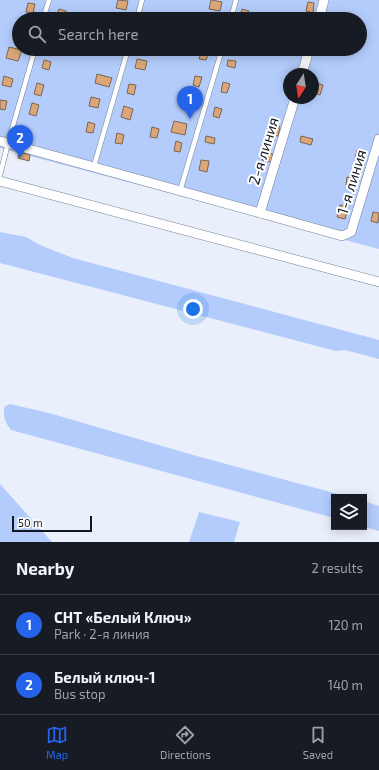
<!DOCTYPE html>
<meta charset="utf-8">
<style>
body{margin:0;font-family:"Exo 2",sans-serif;background:#20242c;color:#f1f3f6}
.controls{position:absolute;right:12px;bottom:12px;display:grid;overflow:hidden;border-radius:0px;box-shadow:0 2px 10px #0003}
.controls button{width:36px;height:36px;display:grid;place-items:center;padding:0;border:0;border-bottom:1px solid #363941;background:#171b24;color:#f1f3f6;font:20px sans-serif}
.compass{position:absolute;left:283px;top:68px;width:36px;height:36px;border-radius:50%;background:#171b24;box-shadow:0 2px 10px #0003;rotate:192deg}
.scale{position:absolute;left:12px;bottom:10px;width:80px;box-sizing:border-box;padding-left:4px;border:2px solid #121721;border-top:0;font-size:11px;line-height:14px;white-space:nowrap;color:#121721;-webkit-text-stroke:3px #fff;paint-order:stroke}
.you{position:absolute;left:193px;top:309px;width:14px;height:14px;margin:-10px;border:3px solid #fff;border-radius:50%;background:#1a73e8;box-shadow:0 0 0 6px #1a73e833}
.badge{display:grid;place-items:center;width:26px;height:26px;border-radius:50%;background:#2563eb;color:#fff;font-size:13px;font-weight:700}
.pin{position:absolute;translate:-50% -33px;filter:drop-shadow(0 1px 2px #0008)}
.pin::after{content:'';position:absolute;top:21px;width:14px;height:12px;background:inherit;clip-path:polygon(0 0,100% 0,50% 100%)}
.list{margin:0;padding:0;list-style:none}
h2{display:flex;justify-content:space-between;align-items:center;height:52px;margin:0;padding:0 16px;font-size:17px}
h2 small{font-size:13px;font-weight:400;color:#9ea1a6}
.list li{display:grid;grid-template-columns:26px 1fr auto;gap:12px;align-items:center;box-sizing:border-box;height:60px;padding:0 16px;border-top:1px solid #363941}
.list b{display:block;font-size:15px;white-space:nowrap}
.list p{margin:0;font-size:13px;white-space:nowrap;color:#9ea1a6}
.list em{font-size:13px;font-style:normal;color:#9ea1a6}
.icon{flex:none;width:22px;height:22px;fill:none;stroke:currentColor;stroke-width:2;stroke-linecap:round;stroke-linejoin:round}
.map{position:relative;flex:none;width:379px;height:542px;overflow:hidden}
.search{position:absolute;background:#171b24;box-shadow:0 2px 10px #0003;left:12px;right:12px;top:12px;height:44px;display:flex;align-items:center;gap:10px;box-sizing:border-box;padding:0 14px;border-radius:22px;color:#9ea1a6;font-size:15px}
.sheet{height:172px;background:#171b24}
nav{display:flex;justify-content:space-around;align-items:center;box-sizing:border-box;height:56px;border-top:1px solid #363941;background:#171b24;font-size:11px;color:#9ea1a6}
nav a{display:grid;justify-items:center;gap:2px}
nav .on{color:#2563eb}
.map>svg:first-child{display:block}
</style>
<div class="map">
<svg width="379" height="542" viewBox="0 0 379 542">
<rect width="100%" height="100%" fill="#eaf0fb"/>
<g fill="#b3ccfc" fill-rule="evenodd">
<path d="M0 0H379V249L0 148ZM19 19H360V49H19ZM289 74H313V98H289Z"/>
<polygon points="0,232 26,237 42,246 73,258 379,340 379,359 345,350 336,351 0,263"/>
<path d="M10 404 49 413 193 455 349 497H334V518L11 430C5 422 2 416 5 406Z"/>
<polygon points="0,484 52,542 0,542"/>
<polygon points="364,501 379,506 379,531 364,527"/>
<polygon points="199,512 240,522 234,542 189,542"/>
</g>
<g fill="#dba778" stroke="#7c6450">
<polygon points="118,0 128,1 126,10 116,8"/>
<polygon points="211,0 222,2 220,11 209,9"/>
<polygon points="308,2 314,3 313,13 306,11"/>
<polygon points="28,3 35,4 33,13 26,12"/>
<polygon points="59,9 66,11 64,19 56,18"/>
<polygon points="242,9 249,11 247,19 240,18"/>
<polygon points="9,47 22,50 18,61 6,58"/>
<polygon points="202,50 209,51 206,60 199,59"/>
<polygon points="137,59 147,61 145,70 135,68"/>
<polygon points="44,60 51,62 49,70 42,68"/>
<polygon points="228,60 236,61 235,68 227,66"/>
<polygon points="97,74 112,78 109,87 95,83"/>
<polygon points="4,76 13,79 11,87 2,85"/>
<polygon points="195,76 202,77 199,87 193,85"/>
<polygon points="223,82 230,84 227,93 221,92"/>
<polygon points="37,83 44,85 41,96 34,94"/>
<polygon points="316,83 323,85 320,95 313,93"/>
<polygon points="129,84 136,85 134,95 127,93"/>
<polygon points="91,97 100,99 98,108 89,106"/>
<polygon points="0,100 7,101 5,110 0,109"/>
<polygon points="188,100 195,102 192,111 186,109"/>
<polygon points="32,103 39,105 36,116 29,114"/>
<polygon points="124,106 133,109 130,120 121,117"/>
<polygon points="215,107 222,109 219,118 213,116"/>
<polygon points="174,121 187,124 185,135 171,132"/>
<polygon points="88,122 95,124 93,133 86,132"/>
<polygon points="273,125 280,127 278,136 271,135"/>
<polygon points="152,127 159,129 157,138 150,137"/>
<polygon points="117,133 124,135 122,144 115,143"/>
<polygon points="206,136 215,138 214,144 205,142"/>
<polygon points="301,136 313,139 311,145 300,142"/>
<polygon points="176,141 182,143 180,152 174,151"/>
<polygon points="357,150 364,151 362,161 355,159"/>
<polygon points="19,152 30,155 29,161 18,158"/>
<polygon points="264,153 273,154 271,162 262,160"/>
<polygon points="201,160 209,161 207,172 199,170"/>
<polygon points="347,177 356,179 354,187 346,185"/>
<polygon points="340,205 348,207 345,219 337,217"/>
<polygon points="373,212 379,213 378,223 371,221"/>
</g>
<g fill="none" stroke-linecap="round" stroke-linejoin="round">
<g stroke="#73809b" stroke-width="5.5">
<g id="service">
<polyline points="43,19 49,0"/>
<polyline points="137,19 142,0"/>
<polyline points="231,19 236,0"/>
<polyline points="94,166 128,49"/>
<polyline points="0,175 8,143 35,49"/>
<polyline points="180,191 222,49"/>
</g>
</g>
<g stroke="#73809b" stroke-width="10">
<g id="minor">
<polyline points="319,19 324,0"/>
<polyline points="302,74 309,49"/>
<polyline points="0,141 260,213 342,236 351,232 379,139"/>
<polyline points="0,181 379,282"/>
<polyline points="260,213 295,98"/>
</g>
</g>
<use href="#service" stroke="#fff" stroke-width="4.5"/>
<use href="#minor" stroke="#fff" stroke-width="9"/>
</g>
<g text-anchor="middle" stroke-width="4" stroke-linejoin="round" paint-order="stroke">
<g font-size="15" fill="#121721" stroke="#fff">
<text transform="translate(264 151) rotate(-73)" y="5">2-я линия</text>
<text transform="translate(352 182) rotate(-73)" y="5">1-я линия</text>
</g>
</g>
</svg>
<div class="controls">
<button><svg class="icon" aria-label="layers" viewBox="0 0 24 24"><path d="M12 4l9 5-9 5-9-5zM3 14l9 5 9-5"/></svg></button>
</div>
<svg class="compass" viewBox="-18 -18 36 36"><path d="M0-13l5 13h-10z" fill="#e53935"/><path d="M0 13l5-13h-10z" fill="#9ea1a6"/></svg>
<div class="scale">50 m</div>
<div class="you"></div>
<div class="pin badge" style="left:190px;top:119px">1</div>
<div class="pin badge" style="left:20px;top:158px">2</div>
<div class="search"><svg class="icon" aria-label="search" viewBox="0 0 24 24"><circle cx="10" cy="10" r="6"/><path d="M15 15l6 6"/></svg>Search here</div>
</div>
<section class="sheet">
<h2>Nearby<small>2 results</small></h2>
<ul class="list">
<li><span class="badge">1</span><div><b>СНТ «Белый Ключ»</b><p>Park · 2-я линия</p></div><em>120 m</em></li>
<li><span class="badge">2</span><div><b>Белый ключ-1</b><p>Bus stop</p></div><em>140 m</em></li>
</ul>
</section>
<nav>
<a class="on"><svg class="icon" aria-label="map" viewBox="0 0 24 24"><path d="M3 6l6-2 6 2 6-2v14l-6 2-6-2-6 2zM9 4v14M15 6v14"/></svg>Map</a>
<a><svg class="icon" aria-label="directions" viewBox="0 0 24 24"><path d="M12 3l9 9-9 9-9-9zM9 14v-3h6M13 9l2 2-2 2"/></svg>Directions</a>
<a><svg class="icon" aria-label="saved" viewBox="0 0 24 24"><path d="M7 4h10v16l-5-4-5 4z"/></svg>Saved</a>
</nav>
